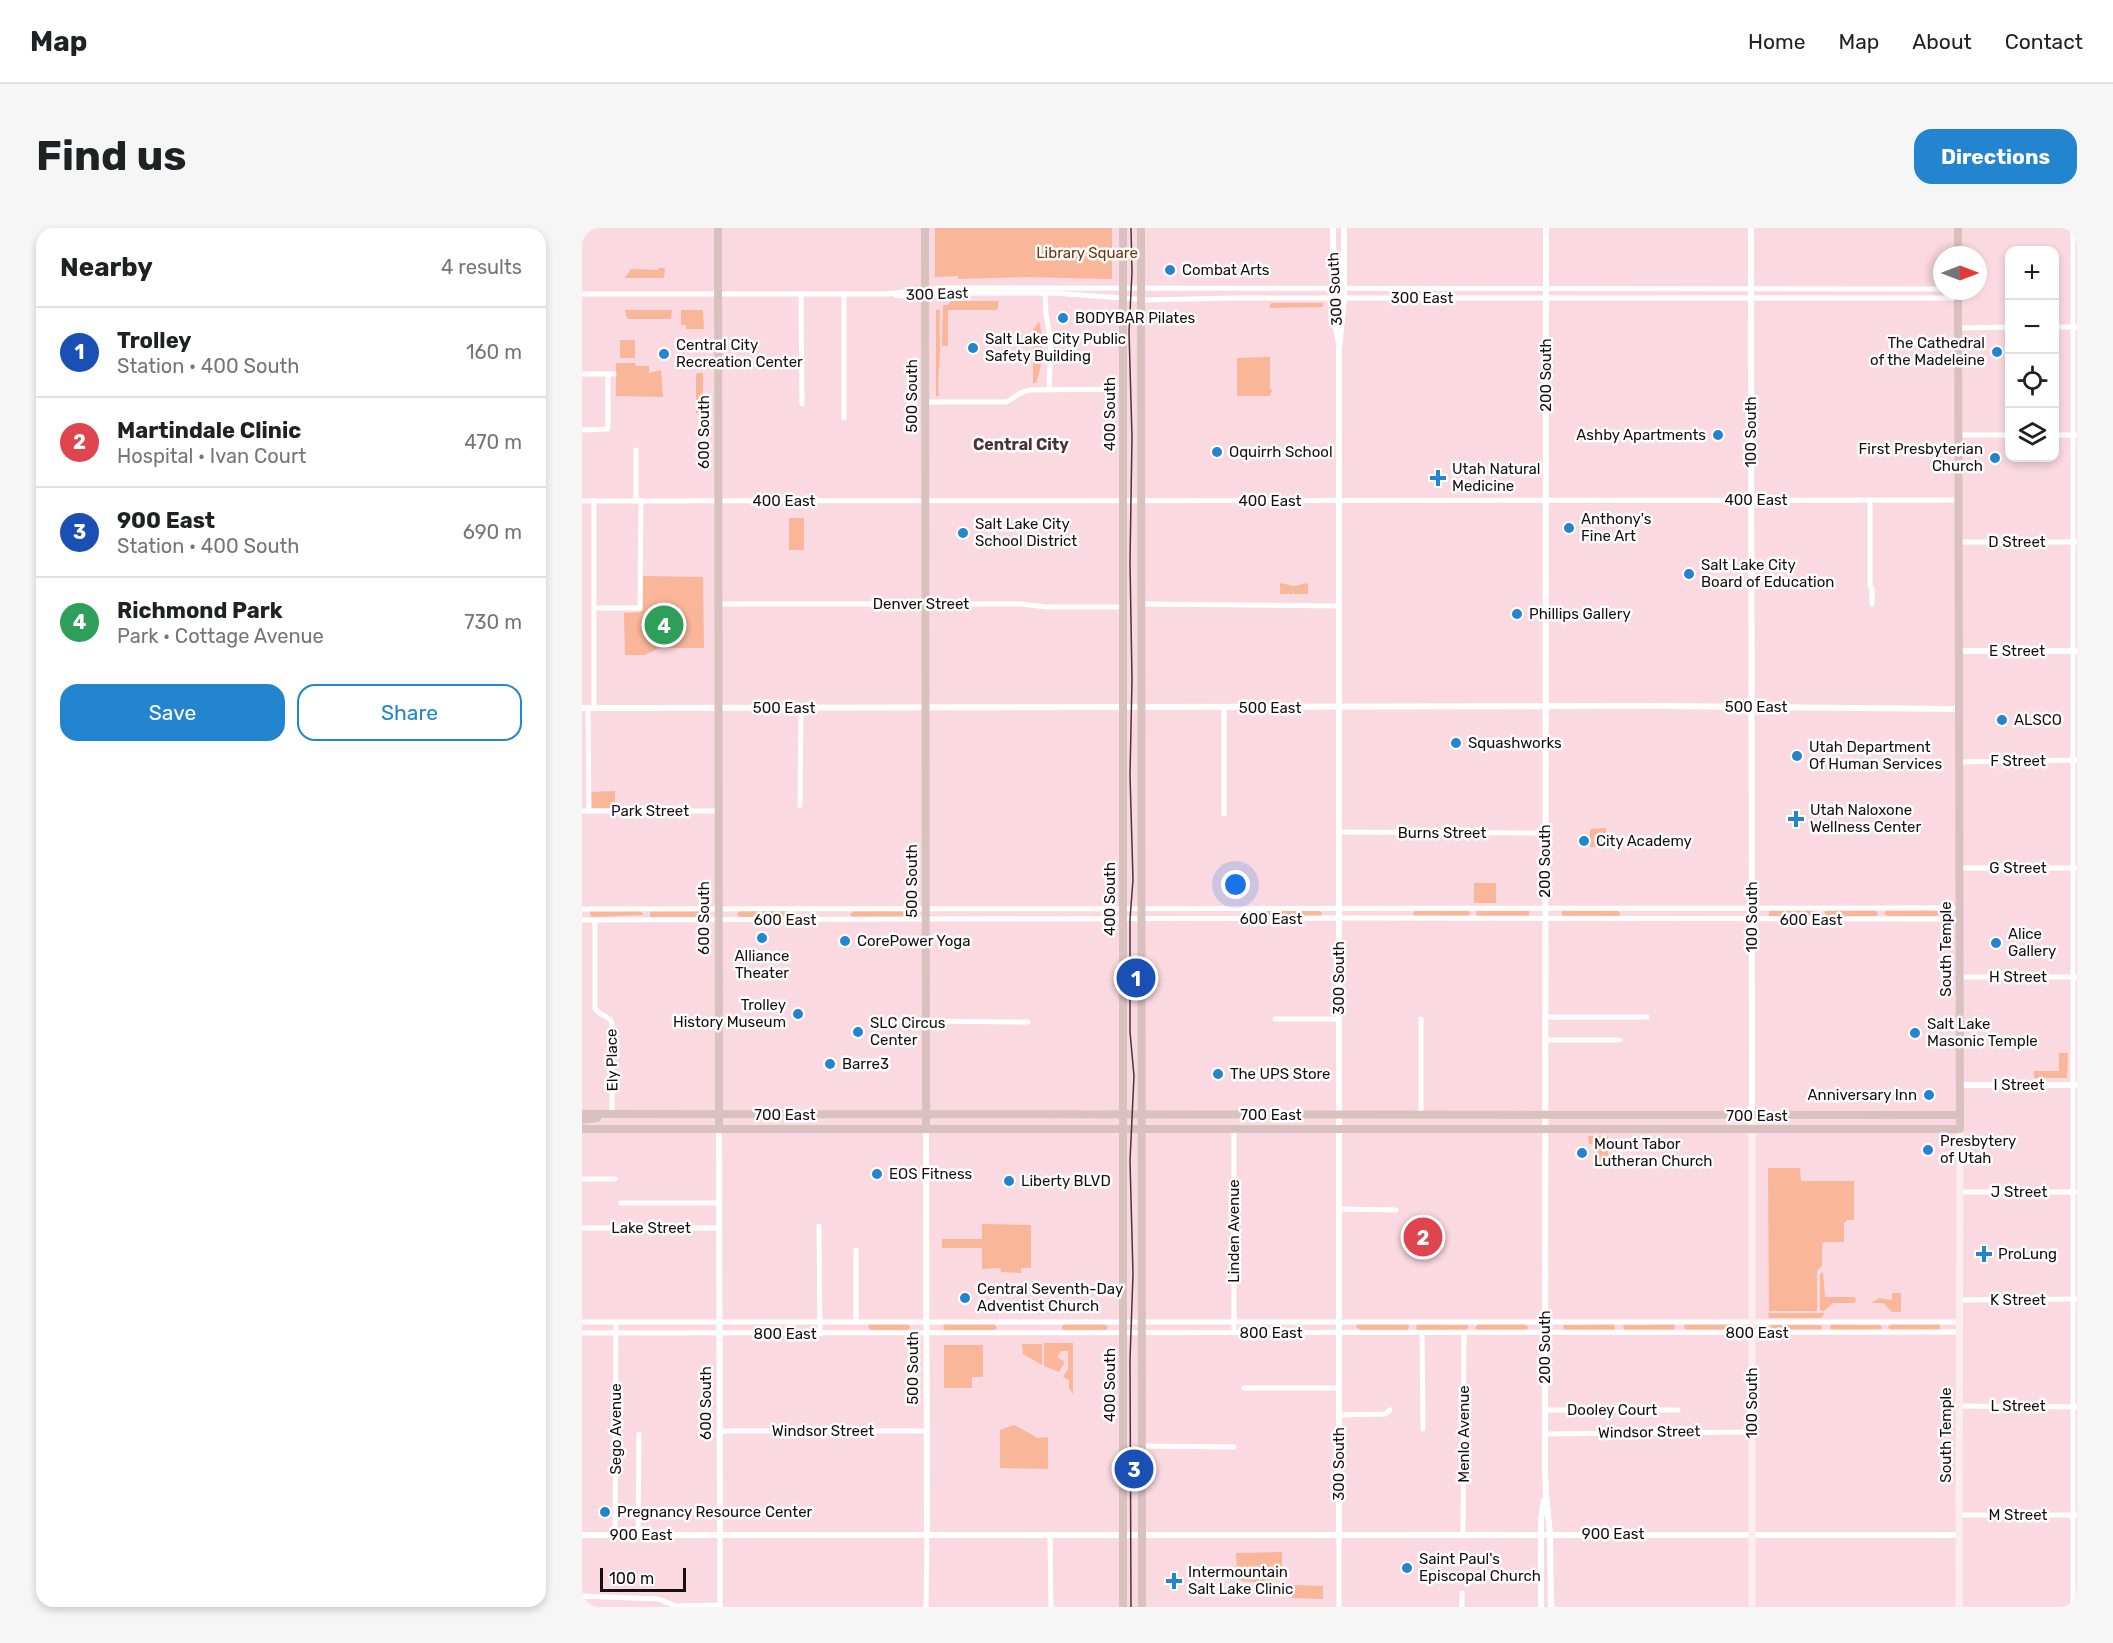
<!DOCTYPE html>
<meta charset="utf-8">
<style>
body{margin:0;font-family:Rubik,sans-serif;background:#f6f6f6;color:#202124}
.controls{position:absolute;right:18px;top:18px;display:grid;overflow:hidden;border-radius:12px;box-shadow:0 3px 9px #0003}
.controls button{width:54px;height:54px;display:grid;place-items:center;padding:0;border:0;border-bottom:2px solid #e0e0e0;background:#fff;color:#202124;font:30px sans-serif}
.compass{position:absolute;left:1351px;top:18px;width:54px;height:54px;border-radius:50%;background:#fff;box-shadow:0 3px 9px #0003;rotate:90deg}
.scale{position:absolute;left:18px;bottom:15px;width:86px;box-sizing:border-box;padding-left:6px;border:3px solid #180d10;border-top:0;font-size:16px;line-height:21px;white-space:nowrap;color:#180d10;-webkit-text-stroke:4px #fff;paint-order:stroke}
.you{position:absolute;left:654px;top:657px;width:21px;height:21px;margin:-15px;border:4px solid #fff;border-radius:50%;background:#1a73e8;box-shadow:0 0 0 9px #1a73e833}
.badge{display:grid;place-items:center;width:39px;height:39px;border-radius:50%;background:#2384d0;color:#fff;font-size:20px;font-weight:700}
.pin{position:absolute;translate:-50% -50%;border:3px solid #fff;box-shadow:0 2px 6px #0006}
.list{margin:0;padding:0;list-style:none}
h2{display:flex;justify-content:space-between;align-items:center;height:78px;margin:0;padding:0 24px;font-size:26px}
h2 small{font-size:20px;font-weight:400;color:#757577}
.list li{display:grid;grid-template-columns:39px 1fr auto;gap:18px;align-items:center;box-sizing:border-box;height:90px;padding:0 24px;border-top:2px solid #e0e0e0}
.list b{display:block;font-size:22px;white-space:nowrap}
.list p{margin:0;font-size:20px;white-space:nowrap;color:#757577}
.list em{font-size:20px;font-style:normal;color:#757577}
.actions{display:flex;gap:12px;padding:18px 24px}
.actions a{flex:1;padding:14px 0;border:2px solid #2384d0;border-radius:18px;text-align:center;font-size:21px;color:#2384d0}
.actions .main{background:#2384d0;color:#fff}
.icon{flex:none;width:33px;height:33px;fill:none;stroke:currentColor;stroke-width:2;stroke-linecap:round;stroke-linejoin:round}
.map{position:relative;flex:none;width:1495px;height:1379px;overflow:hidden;border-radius:18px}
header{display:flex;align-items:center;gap:36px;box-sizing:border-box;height:84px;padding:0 30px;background:#fff;border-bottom:2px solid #e0e0e0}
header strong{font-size:28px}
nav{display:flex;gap:33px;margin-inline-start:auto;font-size:21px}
.intro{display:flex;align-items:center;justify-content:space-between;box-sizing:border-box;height:144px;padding:0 36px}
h1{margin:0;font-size:42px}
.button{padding:15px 27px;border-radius:18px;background:#2384d0;color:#fff;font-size:21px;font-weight:700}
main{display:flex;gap:36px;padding:0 36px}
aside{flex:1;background:#fff;border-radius:18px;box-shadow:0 3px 9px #0003}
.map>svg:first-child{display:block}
</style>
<header>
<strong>Map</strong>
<nav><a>Home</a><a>Map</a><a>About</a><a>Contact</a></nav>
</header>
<div class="intro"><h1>Find us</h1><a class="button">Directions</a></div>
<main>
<aside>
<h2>Nearby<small>4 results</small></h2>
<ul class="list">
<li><span class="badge" style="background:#1a4fb4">1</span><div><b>Trolley</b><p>Station · 400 South</p></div><em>160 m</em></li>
<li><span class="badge" style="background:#e0444e">2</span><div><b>Martindale Clinic</b><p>Hospital · Ivan Court</p></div><em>470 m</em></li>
<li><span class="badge" style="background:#1a4fb4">3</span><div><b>900 East</b><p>Station · 400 South</p></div><em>690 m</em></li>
<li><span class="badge" style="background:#2e9e5b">4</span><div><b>Richmond Park</b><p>Park · Cottage Avenue</p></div><em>730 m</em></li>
</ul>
<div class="actions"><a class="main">Save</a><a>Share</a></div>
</aside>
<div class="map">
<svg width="1495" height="1379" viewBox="0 0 1495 1379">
<rect width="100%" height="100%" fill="#fad9e1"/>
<g fill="#f9b698">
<polygon points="353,0 530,0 530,51 444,49 376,51 376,48 353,49"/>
<polygon points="77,40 83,40 82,50 43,50 49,41 76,42"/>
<polygon points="368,73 417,73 415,82 366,82 366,118 360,118 361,77 366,77"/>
<polygon points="689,75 741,75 741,79 687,80"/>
<polygon points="43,82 90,82 89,91 45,91"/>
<polygon points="99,82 121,82 122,101 104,101 104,97 99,97"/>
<path d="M354 82H358C357 95 358 109 358 122 358 135 355 153 357 168H354Z"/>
<path d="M457 94C463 115 461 134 454 155H451V101Z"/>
<rect x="38" y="112" width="15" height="18"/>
<polygon points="688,129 688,161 690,162 688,168 655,168 655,130"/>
<polygon points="34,135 53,135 54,138 67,138 67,145 79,142 81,169 34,168"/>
<polygon points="115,145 121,145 121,185 114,185 114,147"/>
<rect x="207" y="290" width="15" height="32"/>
<polygon points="61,348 121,349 122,420 77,420 63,427 43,427 42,385 58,384 61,382"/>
<polygon points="698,355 712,358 726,355 726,366 712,366 712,361 711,366 698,366"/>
<polygon points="33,563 33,580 9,580 9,564"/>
<polygon points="1024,600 1024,619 1008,619 1008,601"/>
<rect x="892" y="655" width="22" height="20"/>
<polygon points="68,682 120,683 119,689 68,689"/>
<polygon points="681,682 737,683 740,685 739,688 679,688 678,685"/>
<polygon points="886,682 888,686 886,688 832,688 831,685 833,683"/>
<polygon points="947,682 947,688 896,689 894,685 895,683"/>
<polygon points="980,682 1036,683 1038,685 1037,688 980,689"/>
<polygon points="1187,682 1234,682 1236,683 1237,686 1235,688 1187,688"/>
<polygon points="1245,682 1294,682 1296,686 1294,688 1245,689 1242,684"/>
<polygon points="1305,682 1355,682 1358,685 1355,688 1305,688 1302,685"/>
<polygon points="8,683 59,683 61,687 9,689"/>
<polygon points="158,683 206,683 208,686 205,689 158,690 155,686"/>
<polygon points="272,683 323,683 327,686 324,689 270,689 268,686"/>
<polygon points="1477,825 1486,825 1485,850 1452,850 1452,843 1477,843"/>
<polygon points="1006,908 1026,908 1026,937 1015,937 1015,917 1007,916"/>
<polygon points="1186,940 1218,940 1219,953 1272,953 1272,992 1265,992 1262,995 1262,1014 1242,1014 1240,1016 1240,1038 1235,1043 1235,1083 1187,1083"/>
<polygon points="400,996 449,997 449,1040 439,1040 439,1045 419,1044 418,1040 400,1041 400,1020 360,1020 360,1011 400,1011"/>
<polygon points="1241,1044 1243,1069 1272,1069 1275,1072 1271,1075 1251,1075 1242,1083 1239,1083 1238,1081 1238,1046"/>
<polygon points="1310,1065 1319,1065 1319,1084 1310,1084 1301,1075 1289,1075 1297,1070 1310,1072"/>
<polygon points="1186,1085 1243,1085 1239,1090 1187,1090"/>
<polygon points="288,1096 326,1096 328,1100 326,1102 289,1102 286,1099"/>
<polygon points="363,1096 412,1096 415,1100 412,1102 363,1102 361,1100"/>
<polygon points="483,1096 523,1096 526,1099 524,1102 483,1102 480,1101 480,1098"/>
<polygon points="776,1096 824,1096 827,1098 826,1102 778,1102 774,1099"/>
<polygon points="836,1096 885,1097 887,1099 884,1102 835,1102 834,1099"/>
<polygon points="896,1096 943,1096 946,1099 945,1102 896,1102 893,1100"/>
<polygon points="1032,1096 1033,1102 983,1102 981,1099 982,1097"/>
<polygon points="1092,1096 1093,1099 1092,1102 1043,1102 1041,1099 1042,1097"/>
<polygon points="1104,1096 1151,1096 1153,1100 1150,1102 1103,1102 1102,1097"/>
<polygon points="1250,1096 1298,1097 1300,1100 1298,1102 1249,1102 1248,1098"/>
<polygon points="1310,1096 1357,1096 1358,1099 1357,1102 1309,1102 1306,1099"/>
<polygon points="1189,1097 1239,1097 1240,1100 1239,1102 1190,1102 1188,1101"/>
<polygon points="462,1115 491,1115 491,1166 487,1160 487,1152 481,1149 486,1141 486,1123 479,1123 475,1129 483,1134 477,1144 462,1138"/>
<polygon points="440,1116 460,1116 460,1137 441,1126"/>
<polygon points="362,1117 401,1117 401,1149 390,1149 390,1160 362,1160"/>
<polygon points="432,1197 456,1210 466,1209 466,1241 418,1240 418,1202"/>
<path d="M700 1324V1345L697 1350C686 1355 666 1355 655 1351L654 1325Z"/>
<polygon points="710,1357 741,1358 741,1371 710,1370"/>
</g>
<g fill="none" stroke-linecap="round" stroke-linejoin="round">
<g stroke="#fff" stroke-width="5">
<polyline points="463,65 464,86 469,114 467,161"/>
<polyline points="0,66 305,66 359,60 1360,61"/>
<polyline points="219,66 220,176"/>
<polyline points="262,66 262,190"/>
<polyline points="313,67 329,69 390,65 472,65 566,72 652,70 1376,70"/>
<polyline points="1472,99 1495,99"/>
<polyline points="1376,100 1428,99"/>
<polyline points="0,146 32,146"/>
<polyline points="344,174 425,174 438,165 448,162 541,161"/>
<polyline points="0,202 26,201 26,146"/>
<polyline points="1376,207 1428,207"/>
<polyline points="1472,207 1495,207"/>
<polyline points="1288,272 1288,358 1290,361 1290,376"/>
<polyline points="0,273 1376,272"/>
<polyline points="54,273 54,222"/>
<polyline points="1376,314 1494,314"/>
<polyline points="136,376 439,376 465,379 542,379"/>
<polyline points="559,376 757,378"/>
<polyline points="12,380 58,380 59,273"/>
<polyline points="6,480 7,583"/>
<polyline points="12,480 12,273"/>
<polyline points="1377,534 1495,532"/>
<polyline points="218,578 219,480"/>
<polyline points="0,583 136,583"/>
<polyline points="642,586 642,480"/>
<polyline points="757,604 963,605"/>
<polyline points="1377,640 1493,640"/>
<polyline points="0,681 1377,680"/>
<polyline points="0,692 772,690 1377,691"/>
<path d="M13 692V780C16 788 27 786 30 795V886"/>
<polyline points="1378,749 1493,749"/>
<polyline points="963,789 1065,789"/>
<polyline points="693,791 757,791"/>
<polyline points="839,791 839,886"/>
<polyline points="344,793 446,794"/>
<polyline points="963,812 1038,812"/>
<polyline points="652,900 652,1105"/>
<polyline points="0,951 33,951"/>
<polyline points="1378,964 1493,964"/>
<polyline points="39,975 138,975"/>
<polyline points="757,981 814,982"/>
<polyline points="237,998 238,1106"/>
<polyline points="0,1000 138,1000"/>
<polyline points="1378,1072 1495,1071"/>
<polyline points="0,1094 1378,1094"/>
<polyline points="274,1094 274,1022"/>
<polyline points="0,1105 1378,1104"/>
<polyline points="840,1105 841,1201"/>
<polyline points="662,1160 757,1160"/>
<polyline points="1378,1178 1495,1179"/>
<polyline points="963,1182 1096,1182"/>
<polyline points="757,1187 803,1186 808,1182"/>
<polyline points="138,1203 345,1203"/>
<polyline points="963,1206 1170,1204"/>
<polyline points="560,1218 652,1219"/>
<polyline points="1378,1287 1495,1287"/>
<polyline points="757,1306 757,1379"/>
<polyline points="881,1306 882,1105"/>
<polyline points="33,1307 34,1094"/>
<polyline points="56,1307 57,1206"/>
<polyline points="138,1307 138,1379"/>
<polyline points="468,1307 469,1379"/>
<polyline points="880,1365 880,1379"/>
<polyline points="0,1368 76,1371 94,1378 138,1377"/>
<polyline points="344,1379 345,1307"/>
<polyline points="1491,1379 1491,0"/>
</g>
<g stroke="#fff" stroke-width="6">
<polyline points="751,0 751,81 756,112"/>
<polyline points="964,0 963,1244 964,1266 968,1306 969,1379"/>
<polyline points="1169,0 1170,887"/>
<polyline points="1376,423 1495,423"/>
<polyline points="0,480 1078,478 1376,481"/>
<polyline points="1378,857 1495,857"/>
<polyline points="137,901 138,1307"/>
<polyline points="344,901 345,1307"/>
<polyline points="757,1306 757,121 762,70 762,0"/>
<polyline points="0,1307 1377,1307"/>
<polyline points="959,1379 959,1291 962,1272"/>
</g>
<g stroke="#fbeeed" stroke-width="7">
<polyline points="1170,887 1170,1379"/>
<polyline points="1377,1379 1378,901"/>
</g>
<g stroke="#d9c1bf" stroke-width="8">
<polyline points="136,0 137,901"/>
<polyline points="343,0 344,901"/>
<polyline points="541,0 541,1379"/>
<polyline points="559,0 560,1379"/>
<polyline points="1376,0 1376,27"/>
<polyline points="0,886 1378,887"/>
<polyline points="0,892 15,890"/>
<polyline points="0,901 1378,901 1376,63"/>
</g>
<polyline stroke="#47373b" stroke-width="1.5" points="549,1379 548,1132 551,1046 548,933 552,848 548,804 548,691 551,652 548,547 550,452 548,334 550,209 547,104 550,44 549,0"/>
</g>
<g fill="#2384d0" stroke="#fff" stroke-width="2">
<circle cx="588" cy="42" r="6"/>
<circle cx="481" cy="90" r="6"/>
<circle cx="391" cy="120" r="6"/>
<circle cx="1415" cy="124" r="6"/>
<circle cx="82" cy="126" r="6"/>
<circle cx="1136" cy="207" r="6"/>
<circle cx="635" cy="224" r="6"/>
<circle cx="1413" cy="230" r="6"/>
<path d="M853 241h6v6h6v6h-6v6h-6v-6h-6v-6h6z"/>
<circle cx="987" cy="300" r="6"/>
<circle cx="381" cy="305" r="6"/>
<circle cx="1107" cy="346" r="6"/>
<circle cx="935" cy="386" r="6"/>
<circle cx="1420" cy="492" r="6"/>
<circle cx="874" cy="515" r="6"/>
<circle cx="1215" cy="528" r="6"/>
<path d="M1211 582h6v6h6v6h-6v6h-6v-6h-6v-6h6z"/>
<circle cx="1002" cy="613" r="6"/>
<circle cx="180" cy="710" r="6"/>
<circle cx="263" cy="713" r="6"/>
<circle cx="1414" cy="715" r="6"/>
<circle cx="216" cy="786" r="6"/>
<circle cx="276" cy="804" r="6"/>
<circle cx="1333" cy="805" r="6"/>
<circle cx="248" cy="836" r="6"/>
<circle cx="636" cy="846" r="6"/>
<circle cx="1347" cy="867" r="6"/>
<circle cx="1346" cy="922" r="6"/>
<circle cx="1000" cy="925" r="6"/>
<circle cx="295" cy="946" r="6"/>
<circle cx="427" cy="953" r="6"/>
<path d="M1399 1017h6v6h6v6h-6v6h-6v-6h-6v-6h6z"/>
<circle cx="383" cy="1070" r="6"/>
<circle cx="23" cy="1284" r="6"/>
<circle cx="825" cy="1340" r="6"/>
<path d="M589 1344h6v6h6v6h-6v6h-6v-6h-6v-6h6z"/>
</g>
<g text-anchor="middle" stroke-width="5" stroke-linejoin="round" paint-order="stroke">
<g font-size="15" fill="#73320d" stroke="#fff">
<text x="505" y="30">Library Square</text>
</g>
<g font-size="15" fill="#180d10" stroke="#fff" text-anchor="start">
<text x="600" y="47">Combat Arts</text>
<text x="493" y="95">BODYBAR Pilates</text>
<text x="403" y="116">Salt Lake City Public<tspan x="403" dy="17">Safety Building</tspan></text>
<text x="1403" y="120" text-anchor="end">The Cathedral<tspan x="1403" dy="17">of the Madeleine</tspan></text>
<text x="94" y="122">Central City<tspan x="94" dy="17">Recreation Center</tspan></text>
<text x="1124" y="212" text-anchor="end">Ashby Apartments</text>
<text x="1401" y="226" text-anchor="end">First Presbyterian<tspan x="1401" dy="17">Church</tspan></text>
<text x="647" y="229">Oquirrh School</text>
<text x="870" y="246">Utah Natural<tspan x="870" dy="17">Medicine</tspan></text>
<text x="999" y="296">Anthony's<tspan x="999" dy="17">Fine Art</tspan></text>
<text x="393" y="301">Salt Lake City<tspan x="393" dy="17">School District</tspan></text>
<text x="1119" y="342">Salt Lake City<tspan x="1119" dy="17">Board of Education</tspan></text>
<text x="947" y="391">Phillips Gallery</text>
<text x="1432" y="497">ALSCO</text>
<text x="886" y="520">Squashworks</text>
<text x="1227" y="524">Utah Department<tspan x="1227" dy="17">Of Human Services</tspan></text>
<text x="1228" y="587">Utah Naloxone<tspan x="1228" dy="17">Wellness Center</tspan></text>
<text x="1014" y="618">City Academy</text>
<text x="1426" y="711">Alice<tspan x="1426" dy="17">Gallery</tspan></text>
<text x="275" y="718">CorePower Yoga</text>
<text x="180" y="733" text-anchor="middle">Alliance<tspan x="180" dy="17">Theater</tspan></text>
<text x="204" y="782" text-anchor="end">Trolley<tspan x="204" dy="17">History Museum</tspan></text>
<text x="288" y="800">SLC Circus<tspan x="288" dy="17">Center</tspan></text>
<text x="1345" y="801">Salt Lake<tspan x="1345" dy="17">Masonic Temple</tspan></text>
<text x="260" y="841">Barre3</text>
<text x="648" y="851">The UPS Store</text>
<text x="1335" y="872" text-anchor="end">Anniversary Inn</text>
<text x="1358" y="918">Presbytery<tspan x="1358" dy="17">of Utah</tspan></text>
<text x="1012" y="921">Mount Tabor<tspan x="1012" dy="17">Lutheran Church</tspan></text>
<text x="307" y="951">EOS Fitness</text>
<text x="439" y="958">Liberty BLVD</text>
<text x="1416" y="1031">ProLung</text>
<text x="395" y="1066">Central Seventh-Day<tspan x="395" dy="17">Adventist Church</tspan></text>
<text x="35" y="1289">Pregnancy Resource Center</text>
<text x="837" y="1336">Saint Paul's<tspan x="837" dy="17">Episcopal Church</tspan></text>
<text x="606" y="1349">Intermountain<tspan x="606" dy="17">Salt Lake Clinic</tspan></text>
</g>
<g font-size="15" fill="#180d10" stroke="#fff">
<text transform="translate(753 61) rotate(-93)" y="5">300 South</text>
<text transform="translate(355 66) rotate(-2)" y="5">300 East</text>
<text x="840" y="75">300 East</text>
<text transform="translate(964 147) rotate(-90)" y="5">200 South</text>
<text transform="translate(330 168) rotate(-90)" y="5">500 South</text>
<text transform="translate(528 186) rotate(-90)" y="5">400 South</text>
<text transform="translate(122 204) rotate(-90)" y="5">600 South</text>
<text transform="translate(1169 204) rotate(-90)" y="5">100 South</text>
<text x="1174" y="277">400 East</text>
<text x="202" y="278">400 East</text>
<text x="688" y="278">400 East</text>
<text x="1435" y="319">D Street</text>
<text x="339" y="381">Denver Street</text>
<text x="1435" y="428">E Street</text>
<text x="1174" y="484">500 East</text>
<text x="202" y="485">500 East</text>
<text x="688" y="485">500 East</text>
<text x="1436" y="538">F Street</text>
<text x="68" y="588">Park Street</text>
<text x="860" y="610">Burns Street</text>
<text transform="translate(963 633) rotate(-90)" y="5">200 South</text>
<text x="1436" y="645">G Street</text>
<text transform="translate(330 653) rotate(-90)" y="5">500 South</text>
<text transform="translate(528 671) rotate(-90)" y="5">400 South</text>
<text transform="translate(1170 689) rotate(-90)" y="5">100 South</text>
<text transform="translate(122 690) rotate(-90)" y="5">600 South</text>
<text x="689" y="696">600 East</text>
<text x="203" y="697">600 East</text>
<text x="1229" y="697">600 East</text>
<text transform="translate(1364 721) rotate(-90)" y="5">South Temple</text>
<text x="1436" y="754">H Street</text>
<text transform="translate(757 750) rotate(-90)" y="5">300 South</text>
<text transform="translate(30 832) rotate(-91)" y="5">Ely Place</text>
<text x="1437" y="862">I Street</text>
<text x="203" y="892">700 East</text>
<text x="689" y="892">700 East</text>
<text x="1175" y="893">700 East</text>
<text x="1437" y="969">J Street</text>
<text x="69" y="1005">Lake Street</text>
<text transform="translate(652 1003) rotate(-90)" y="5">Linden Avenue</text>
<text x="1436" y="1077">K Street</text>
<text x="689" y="1110">800 East</text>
<text x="1175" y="1110">800 East</text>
<text x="203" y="1111">800 East</text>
<text transform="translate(963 1119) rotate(-90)" y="5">200 South</text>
<text transform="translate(331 1140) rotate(-90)" y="5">500 South</text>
<text transform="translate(528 1157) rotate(-90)" y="5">400 South</text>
<text transform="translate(124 1175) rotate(-90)" y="5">600 South</text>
<text transform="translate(1170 1175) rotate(-90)" y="5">100 South</text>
<text x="1436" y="1183">L Street</text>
<text x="1030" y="1187">Dooley Court</text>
<text transform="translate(34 1201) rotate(-90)" y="5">Sego Avenue</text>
<text x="241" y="1208">Windsor Street</text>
<text transform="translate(1067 1204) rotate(-1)" y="5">Windsor Street</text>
<text transform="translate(882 1206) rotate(-90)" y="5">Menlo Avenue</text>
<text transform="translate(1364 1207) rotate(-90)" y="5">South Temple</text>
<text transform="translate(757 1236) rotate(-90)" y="5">300 South</text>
<text x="1436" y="1292">M Street</text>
<text x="1031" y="1311">900 East</text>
<text x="59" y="1312">900 East</text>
</g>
<g font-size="16" font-weight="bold" fill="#4b3138" stroke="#fff">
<text x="439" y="222">Central City</text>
</g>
</g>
</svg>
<div class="controls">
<button>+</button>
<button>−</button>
<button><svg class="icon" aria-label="locate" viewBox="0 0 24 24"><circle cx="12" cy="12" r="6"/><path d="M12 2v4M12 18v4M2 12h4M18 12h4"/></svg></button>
<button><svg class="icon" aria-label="layers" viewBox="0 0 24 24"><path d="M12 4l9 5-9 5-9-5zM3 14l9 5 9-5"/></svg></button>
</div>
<svg class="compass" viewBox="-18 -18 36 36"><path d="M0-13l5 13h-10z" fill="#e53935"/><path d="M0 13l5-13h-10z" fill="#757577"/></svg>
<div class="scale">100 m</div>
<div class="you"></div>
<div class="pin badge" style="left:554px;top:750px;background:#1a4fb4">1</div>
<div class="pin badge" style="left:841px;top:1009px;background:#e0444e">2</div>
<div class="pin badge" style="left:552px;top:1241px;background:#1a4fb4">3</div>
<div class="pin badge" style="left:82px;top:397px;background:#2e9e5b">4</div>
</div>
</main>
